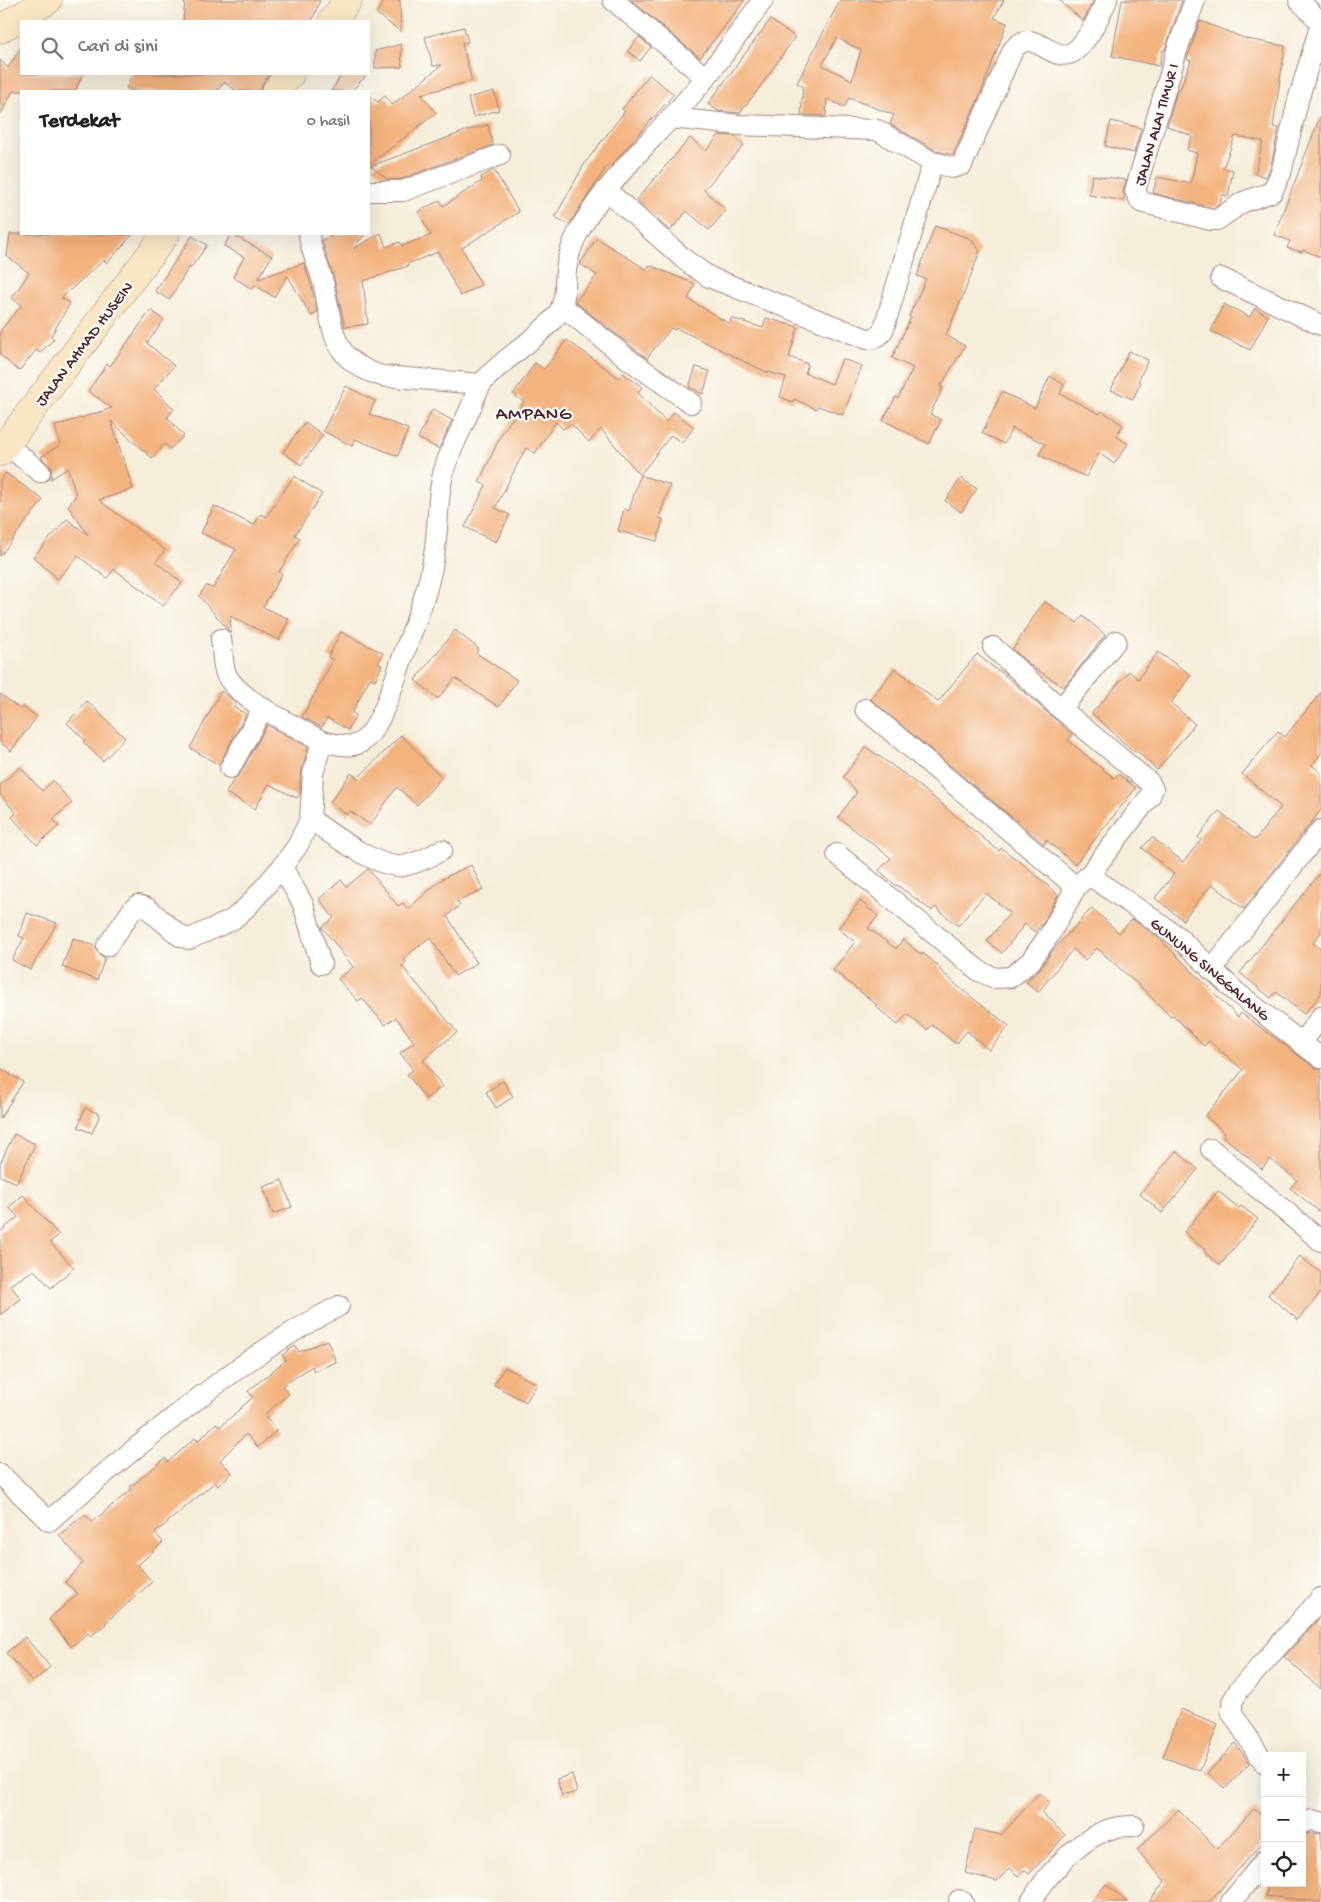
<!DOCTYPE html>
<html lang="id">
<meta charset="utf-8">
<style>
body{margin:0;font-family:"Gochi Hand",sans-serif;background:#f2f2f2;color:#222}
.controls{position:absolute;right:15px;bottom:15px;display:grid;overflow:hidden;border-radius:0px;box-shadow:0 5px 20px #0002}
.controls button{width:45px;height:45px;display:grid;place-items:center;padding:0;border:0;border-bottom:1px solid #e0e0e0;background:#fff;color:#222;font:25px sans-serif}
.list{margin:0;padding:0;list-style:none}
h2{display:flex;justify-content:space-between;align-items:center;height:65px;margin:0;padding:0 20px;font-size:21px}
h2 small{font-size:16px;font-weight:400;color:#767676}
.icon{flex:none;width:28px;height:28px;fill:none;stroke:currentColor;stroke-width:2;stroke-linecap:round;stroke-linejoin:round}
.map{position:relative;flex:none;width:1321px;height:1902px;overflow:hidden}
.search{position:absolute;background:#fff;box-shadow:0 5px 20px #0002;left:20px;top:20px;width:350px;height:55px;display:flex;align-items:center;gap:12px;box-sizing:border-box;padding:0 18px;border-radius:0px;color:#767676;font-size:19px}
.panel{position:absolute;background:#fff;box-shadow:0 5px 20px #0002;left:20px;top:90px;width:350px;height:145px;border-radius:0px}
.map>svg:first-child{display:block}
</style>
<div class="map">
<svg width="1321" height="1902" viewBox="0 0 1321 1902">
<rect width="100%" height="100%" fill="#fdfcf7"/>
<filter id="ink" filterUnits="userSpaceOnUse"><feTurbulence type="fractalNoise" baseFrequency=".02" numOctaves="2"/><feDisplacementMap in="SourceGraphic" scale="10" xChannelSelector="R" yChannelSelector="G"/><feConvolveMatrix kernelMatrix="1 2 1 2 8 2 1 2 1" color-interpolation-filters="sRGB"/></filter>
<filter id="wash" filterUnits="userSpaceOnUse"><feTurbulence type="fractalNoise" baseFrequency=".0096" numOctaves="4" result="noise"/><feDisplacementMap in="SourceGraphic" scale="20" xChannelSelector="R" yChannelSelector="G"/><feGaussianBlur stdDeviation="1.12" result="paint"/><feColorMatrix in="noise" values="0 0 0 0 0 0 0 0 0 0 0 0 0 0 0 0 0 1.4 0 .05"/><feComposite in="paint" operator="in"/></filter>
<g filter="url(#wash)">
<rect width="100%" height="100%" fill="#f4edd9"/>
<g id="blocks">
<g fill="#f3b37f" fill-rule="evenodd">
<polygon points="185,0 320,0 312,21 183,21"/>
<polygon points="386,0 400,0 401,32 376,13"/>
<polygon points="631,0 745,0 700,58"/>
<path d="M840 0H1004L994 18 1007 23 980 95 953 155 937 151 890 124 894 115 849 98 844 107 827 99 826 116 801 115 803 86 797 83ZM837 38 861 50 852 80 822 65Z"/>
<polygon points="1059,0 1094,0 1083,21"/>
<polygon points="1122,0 1182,0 1165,50 1163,50 1159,66 1112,56"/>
<polygon points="770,20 795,37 757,91 740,113 718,111 708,104"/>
<polygon points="1200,21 1247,39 1285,46 1273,127 1279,128 1270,169 1266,177 1255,174 1263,141 1235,136 1223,168 1233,170 1228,196 1222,195 1220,204 1213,208 1153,193 1157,177 1191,184 1197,153 1187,150 1192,136 1167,126 1177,90 1179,91 1191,61 1187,59"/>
<polygon points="464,27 468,42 462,43 472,81 421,94 436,113 369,165 369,95 378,102 385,96 392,105 442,65 433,66 425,37"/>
<polygon points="639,37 651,47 640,61 628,51"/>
<polygon points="401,44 402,67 375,68 375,51"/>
<polygon points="21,47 21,74 83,74 75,91 13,91 0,115 0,60 8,68"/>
<polygon points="132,74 270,74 264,81 260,91 237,91 224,82 217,91 133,91 126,88"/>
<polygon points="342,74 368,74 351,91 331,91"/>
<polygon points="649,75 674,94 609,168 607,166 569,225 555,217 585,163 625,111 622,109"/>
<polygon points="494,91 499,110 473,117 468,98"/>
<polygon points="1320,117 1321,117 1321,257 1303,250 1302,252 1287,248 1290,241 1274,235"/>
<polygon points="1111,121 1141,128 1134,153 1105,146"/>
<polygon points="488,125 493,145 401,179 387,179 371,166 468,130"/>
<polygon points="719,135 734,136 744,145 704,190 726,210 709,230 687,211 670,231 636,200 690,138 706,151"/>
<polygon points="494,170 519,212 462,248 481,285 460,296 438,252 407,264 408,266 363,281 368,324 345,327 334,279 322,240 332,236 331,234 365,234 353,249 381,233 386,247 400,242 402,246 431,235 418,212 440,200 443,206 482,181 481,177"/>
<polygon points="1092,175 1126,180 1123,192 1125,201 1089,195"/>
<polygon points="935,226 971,239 980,251 963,296 946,335 965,346 940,387 943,388 930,414 941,420 929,444 883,420 896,397 898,398 913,368 892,358 911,317 909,316 926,279 917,276"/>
<polygon points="10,234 133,234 107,263 104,260 61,298 70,303 51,336 54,339 40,353 36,350 19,371 0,355 0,331 22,305 12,298 29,273 7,256"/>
<polygon points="231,234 272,256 258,279 304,263 311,285 317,312 311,316 288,276 274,297 255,285 252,289 233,277 244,257 224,246"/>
<polygon points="192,236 207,245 191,268 189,267 169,300 155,291"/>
<polygon points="597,238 647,270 649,265 695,284 688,299 730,324 731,318 763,328 766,318 798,327 789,357 808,364 805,373 832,384 842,359 862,366 843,415 818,406 816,409 794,399 793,402 780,397 786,377 764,371 676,328 675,330 671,328 647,358 635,349 575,302 597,275 580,264"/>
<polygon points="1224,304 1250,317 1255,308 1268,316 1250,350 1211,331"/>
<polygon points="151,310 164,320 147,343 174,366 154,389 174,409 167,417 184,436 170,449 165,444 152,458 111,421 133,489 99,500 165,550 156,562 182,583 163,606 114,569 107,578 78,556 58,579 33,557 67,519 88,535 68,506 76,495 68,468 51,479 51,467 41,457 60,445 55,426 112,408 88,391 107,364 110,366"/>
<polygon points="567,340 619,378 623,373 642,387 638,393 666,422 674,412 694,427 682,443 671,435 640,475 601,429 589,442 571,424 563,429 556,422 535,453 526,448 495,508 510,515 496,542 465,527 486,485 479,482 502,433 524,402 513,394 535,363 544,369"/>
<polygon points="1129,351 1148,360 1138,381 1141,382 1133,399 1111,390"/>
<polygon points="696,367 710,371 703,394 689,387"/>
<polygon points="1050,376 1064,385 1060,394 1100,414 1102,411 1123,425 1116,436 1128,444 1114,464 1099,453 1086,477 1039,455 1045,444 1012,428 1004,444 982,433 1002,392 1035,408"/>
<polygon points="346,386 375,401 369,414 408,429 398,456 355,439 352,446 323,431"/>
<polygon points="432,410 452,420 439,449 418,438"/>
<polygon points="305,422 323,435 301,465 283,452"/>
<polygon points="6,473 43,500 0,556 0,481"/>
<polygon points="640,475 670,485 659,518 663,519 657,541 618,531 624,509 629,511"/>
<polygon points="294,476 322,494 295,535 300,538 279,572 282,574 263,607 289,619 279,640 230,616 231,633 199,596 206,586 213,588 236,549 201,533 214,506 254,525 261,514 266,517"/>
<polygon points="961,478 977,489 961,512 945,501"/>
<polygon points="1044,601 1077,623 1083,616 1105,635 1064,687 1031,666 1013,649"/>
<polygon points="455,630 479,649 476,653 517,680 499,707 455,678 438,699 415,680"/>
<polygon points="341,632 383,653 378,663 382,665 375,680 370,678 352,713 356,715 348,730 327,718 322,727 302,717 333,660 328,657"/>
<polygon points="1158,652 1191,675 1171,703 1195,724 1157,770 1136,750 1134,752 1092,713 1129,671 1138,679"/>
<polygon points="977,654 998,671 999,670 1073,735 1068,740 1089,758 1114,778 1118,774 1136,788 1075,864 1046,840 1044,844 870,699 895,668 938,702"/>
<polygon points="221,691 236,703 233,707 246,714 219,765 190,748"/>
<polygon points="1321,692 1321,754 1312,765 1321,773 1321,810 1244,909 1212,884 1183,920 1155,898 1174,874 1142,848 1152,837 1183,862 1201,840 1198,837 1219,811 1255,840 1281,807 1242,774 1278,731 1285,737"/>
<polygon points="0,694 20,709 22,706 37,717 11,751 0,742"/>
<polygon points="87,701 125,738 103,761 83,742 85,740 67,723"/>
<polygon points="267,725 308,747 300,778 300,794 297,798 269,784 255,809 226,793 234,779 240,774"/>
<polygon points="401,735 424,759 423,760 442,777 417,805 397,787 370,825 350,811 347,815 330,802 351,773 358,778"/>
<polygon points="866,747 907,776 999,851 1001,848 1027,867 1058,895 1043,923 1035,932 1025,924 1002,953 987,941 1010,913 986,893 958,926 935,907 932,911 897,885 896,886 879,870 891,858 838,817 857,792 843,777"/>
<polygon points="20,767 42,791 53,781 72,803 53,819 59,826 37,845 12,817 16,813 0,794 0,785"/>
<polygon points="471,865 483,890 457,902 460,905 447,916 477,963 455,976 430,937 403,959 406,962 402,966 457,1032 423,1060 442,1086 426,1099 407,1074 413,1070 400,1053 414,1042 396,1017 385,1025 362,998 358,1001 338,979 353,967 322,927 334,918 319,899 341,880 346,887 368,869 398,906 403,903 408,909 442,879"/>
<polygon points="1321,872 1321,933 1313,943 1321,949 1321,994 1304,1014 1276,992 1271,998 1240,973"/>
<polygon points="860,901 878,916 868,928 896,949 903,939 922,955 923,953 941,968 940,970 961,989 1009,1026 989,1050 967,1031 956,1044 932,1025 927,1030 907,1014 898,1025 875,1006 877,1005 833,970 855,942 838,928"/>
<polygon points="1092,908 1119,933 1132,919 1159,938 1238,1017 1241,1013 1314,1067 1321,1070 1321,1213 1290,1188 1297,1180 1270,1159 1262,1169 1223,1136 1225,1133 1205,1116 1243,1070 1209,1041 1204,1046 1173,1015 1171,1017 1142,988 1097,948 1085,960 1073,949 1038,992 1026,982 1040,969 1053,950"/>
<polygon points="27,913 57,923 30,970 12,960 24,938 19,936"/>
<polygon points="73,938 95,946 100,955 105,958 97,980 62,967"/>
<polygon points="0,1068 23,1082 0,1119"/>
<polygon points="503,1081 513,1097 496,1108 486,1092"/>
<polygon points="85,1108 100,1114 92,1133 78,1127"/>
<polygon points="14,1134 35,1144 17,1183 0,1176 0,1164"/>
<polygon points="1176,1151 1198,1169 1162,1213 1140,1194"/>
<polygon points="282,1180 292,1207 273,1214 263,1187"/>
<polygon points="1218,1191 1239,1208 1241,1206 1258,1219 1220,1265 1204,1252 1205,1250 1184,1232"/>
<polygon points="23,1195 59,1235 50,1242 74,1268 51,1288 34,1270 10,1285 21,1299 0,1315 0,1232 18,1217 9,1207"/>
<polygon points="1300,1256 1321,1273 1321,1292 1298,1320 1268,1295"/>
<polygon points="327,1340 336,1362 314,1371 312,1366 282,1386 289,1394 265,1414 267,1417 266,1418 277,1430 258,1447 246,1434 220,1460 232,1473 218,1486 215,1482 155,1533 163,1542 138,1565 152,1582 105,1623 106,1624 91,1636 88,1633 71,1647 49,1619 78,1594 65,1582 83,1563 59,1535 85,1514 92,1522 132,1489 130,1487 165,1458 168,1462 195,1438 198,1441 216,1423 220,1427 253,1397 248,1391 286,1360 282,1355 295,1346 299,1352"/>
<polygon points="505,1367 537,1384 526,1402 494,1385"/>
<polygon points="1321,1616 1321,1689 1284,1657"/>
<polygon points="25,1637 50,1667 33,1682 6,1653"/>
<polygon points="1181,1709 1218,1724 1200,1771 1163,1757"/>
<polygon points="1235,1743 1250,1763 1225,1789 1208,1773"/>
<polygon points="572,1774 577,1792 562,1796 557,1779"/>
<polygon points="1039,1793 1050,1803 1041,1813 1065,1835 1055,1847 1029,1874 1024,1870 1018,1876 1010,1868 997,1881 965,1873 975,1829 1001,1835"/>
<polygon points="1254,1809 1265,1819 1265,1840 1209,1902 1149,1902 1165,1881 1137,1850 1178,1810 1217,1849"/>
<polygon points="1311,1833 1321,1834 1321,1902 1266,1896 1268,1883 1302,1883 1302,1835"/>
<polygon points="1106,1884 1127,1902 1091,1902"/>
</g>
</g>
</g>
<g filter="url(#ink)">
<use href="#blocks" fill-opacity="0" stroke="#9f8682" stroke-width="1"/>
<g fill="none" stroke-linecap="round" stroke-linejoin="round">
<g stroke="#9f8682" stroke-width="22">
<g id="street">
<polyline points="613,0 706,78"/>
<polyline points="1195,0 1178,47 1135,191 1141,202 1211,220 1217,220 1243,202 1272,192 1281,173 1299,97 1321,23"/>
<polyline points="1299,0 1321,23"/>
<polyline points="670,118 739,125 877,130 935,164"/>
<path d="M606 190 685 260 709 277 867 339C876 339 880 336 884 328L931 168 938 163 952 168 962 165 1013 50C1032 25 1048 60 1069 54 1084 49 1101 14 1107 0"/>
<polyline points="369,191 403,191 500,155"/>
<path d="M309 234C310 251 319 265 323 282 334 327 328 360 382 376L481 384"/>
<polyline points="1221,278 1321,325"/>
<polyline points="562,306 628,359 691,403"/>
<polyline points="6,444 40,472"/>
<path d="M221 639C223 650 222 665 226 674 238 700 297 727 322 741L313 774 310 819 298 845 282 867 303 904 321 964"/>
<polyline points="993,647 1061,709 1149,782 1153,789 1150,796 1089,875"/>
<polyline points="865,709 1076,887"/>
<polyline points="1061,709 1116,641"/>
<path d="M322 741C332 743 344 747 354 745 378 741 393 684 400 665 412 630 427 597 433 561 440 527 435 494 447 461 454 443 463 425 471 407 474 399 477 389 483 382 504 357 536 341 557 315 567 301 564 286 566 271 568 255 574 238 583 224 616 169 667 127 706 77 726 53 744 26 763 0"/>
<polyline points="230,768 263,708"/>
<path d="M310 819C330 833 378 869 403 866 417 863 430 857 442 850"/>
<polyline points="837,854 979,971 995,978 1011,977 1030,962 1050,934 1076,887 1089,875 1177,936 1236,992 1321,1058"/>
<polyline points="107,946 133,909 138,905 147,908 180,936 189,939 232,920 248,906 282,867"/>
<polyline points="1211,970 1321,830"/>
<polyline points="1301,1043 1321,1017"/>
<polyline points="1211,1149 1321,1241"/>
<path d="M0 1474 49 1521C91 1484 134 1449 178 1414 229 1374 280 1336 339 1306"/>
<polyline points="1265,1764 1232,1713 1232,1702 1239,1690 1321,1598"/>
<polyline points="1302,1823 1312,1820 1321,1822"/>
<polyline points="959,1900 963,1902"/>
<path d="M1031 1902C1047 1874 1081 1836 1114 1828 1120 1826 1128 1826 1134 1826"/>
<polyline points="1231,1902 1265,1860"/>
</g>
</g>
<g stroke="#9f8682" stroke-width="29">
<g id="secondary">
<polyline points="332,21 348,0"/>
<polyline points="0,29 48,0"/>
<polyline points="276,91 290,74"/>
<polyline points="0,452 166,234"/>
</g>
</g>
<use href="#street" stroke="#fff" stroke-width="20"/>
<use href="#secondary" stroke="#f9e7c3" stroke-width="28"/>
</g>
</g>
<g text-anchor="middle" stroke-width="4.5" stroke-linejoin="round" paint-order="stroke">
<g font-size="16" fill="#4a1f2b" stroke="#fdfcf7">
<text transform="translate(1155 124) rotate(-74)" y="6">JALAN ALAI TIMUR I</text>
<text transform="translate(83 343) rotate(-53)" y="6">JALAN AHMAD HUSEIN</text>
<text transform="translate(1211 968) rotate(40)" y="6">GUNUNG SINGGALANG</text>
</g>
<g font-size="19" letter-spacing="1" fill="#4a1f2b" stroke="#fdfcf7">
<text x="534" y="419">AMPANG</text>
</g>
</g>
</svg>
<div class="controls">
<button>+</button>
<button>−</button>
<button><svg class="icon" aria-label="locate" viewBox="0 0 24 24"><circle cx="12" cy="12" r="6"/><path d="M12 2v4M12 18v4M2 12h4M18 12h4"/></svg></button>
</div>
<div class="search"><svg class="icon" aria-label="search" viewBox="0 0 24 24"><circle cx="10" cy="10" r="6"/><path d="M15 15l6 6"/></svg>Cari di sini</div>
<section class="panel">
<h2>Terdekat<small>0 hasil</small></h2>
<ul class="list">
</ul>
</section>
</div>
